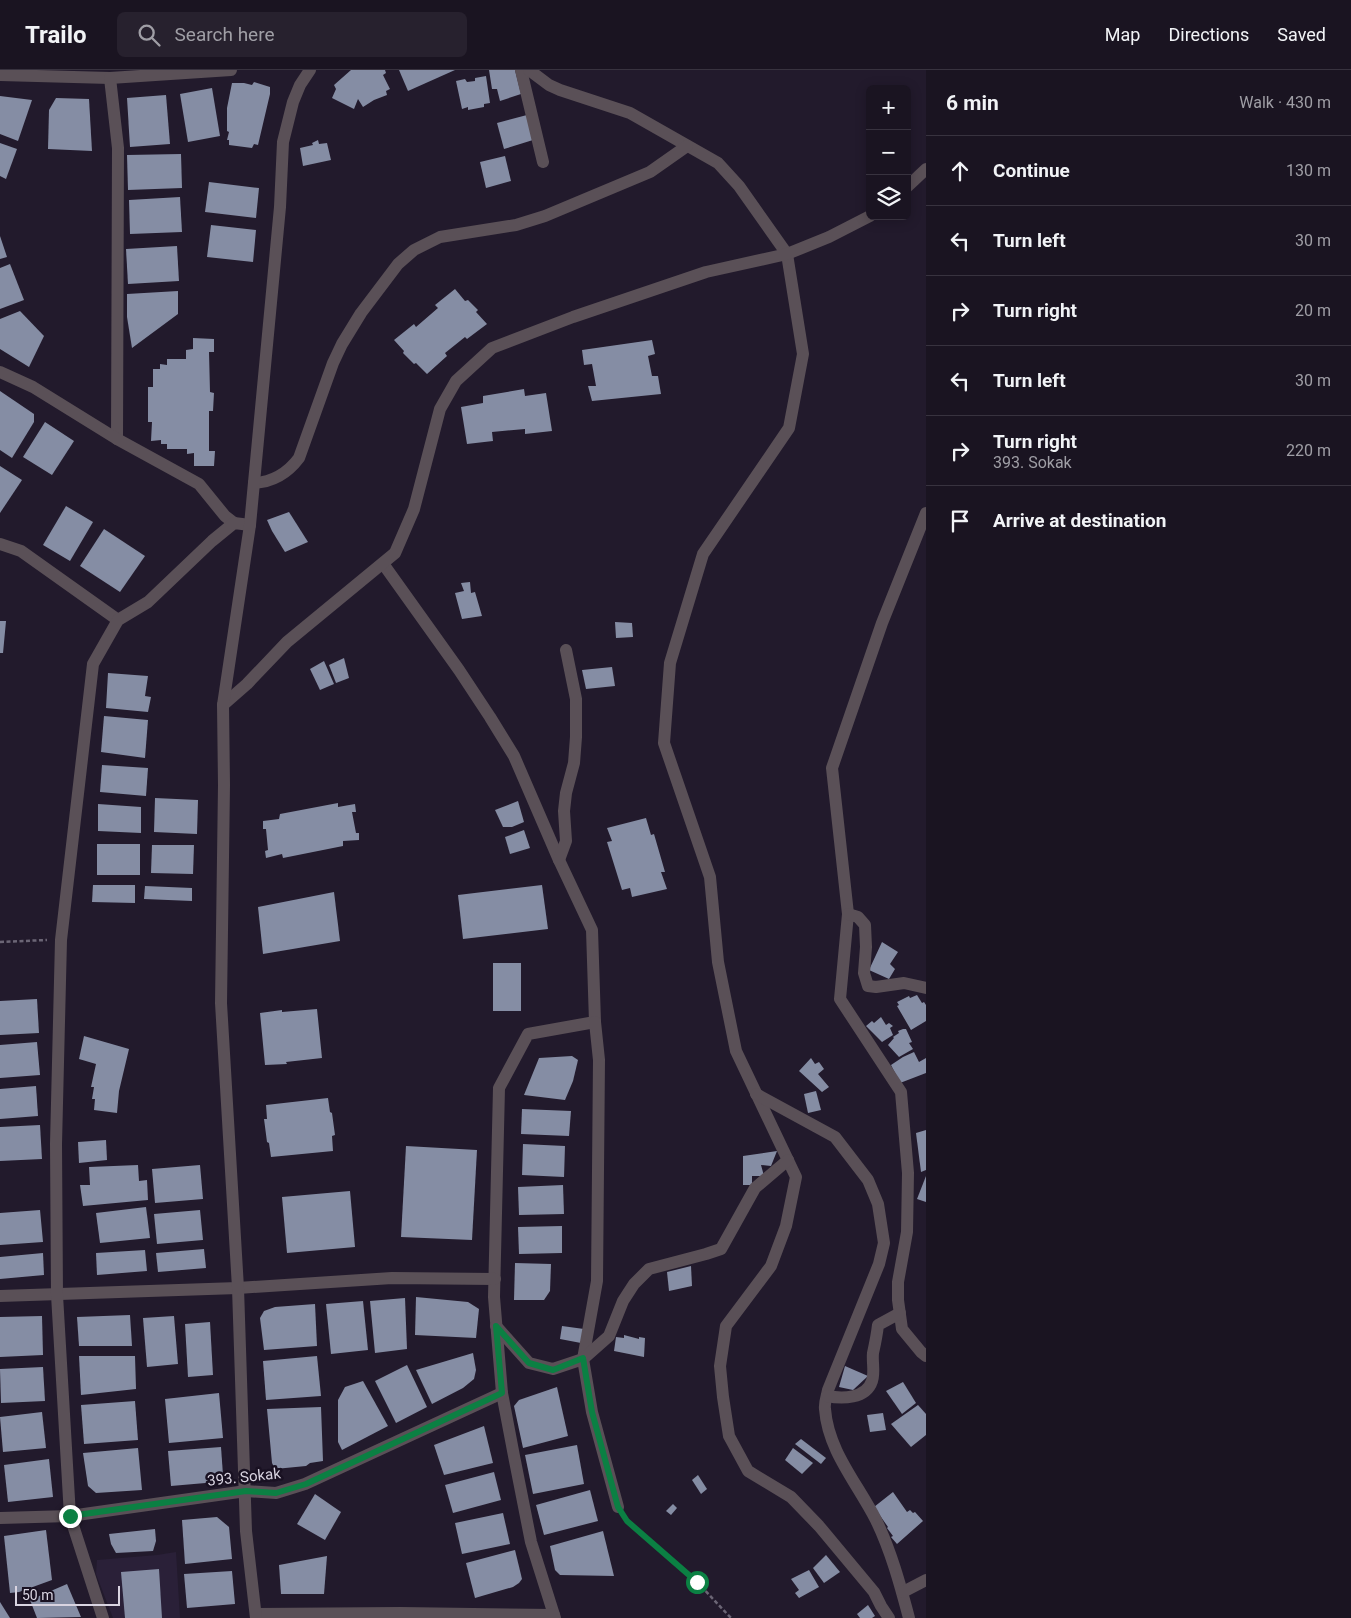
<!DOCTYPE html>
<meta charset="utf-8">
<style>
body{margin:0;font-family:Roboto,sans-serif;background:#27212e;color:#f1f3f6}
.controls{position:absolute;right:15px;top:15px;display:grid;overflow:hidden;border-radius:8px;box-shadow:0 2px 12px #0003}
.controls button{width:45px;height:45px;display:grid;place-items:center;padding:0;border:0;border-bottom:1px solid #38333f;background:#1a1421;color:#f1f3f6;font:25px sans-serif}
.scale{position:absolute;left:15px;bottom:12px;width:105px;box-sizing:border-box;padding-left:5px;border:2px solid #d9d4e1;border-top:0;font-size:14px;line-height:18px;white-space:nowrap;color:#d9d4e1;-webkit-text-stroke:4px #191122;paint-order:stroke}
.stop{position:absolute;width:15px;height:15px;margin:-11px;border:4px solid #0b8043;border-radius:50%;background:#fff}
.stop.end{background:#0b8043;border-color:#fff;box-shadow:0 1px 5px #0008}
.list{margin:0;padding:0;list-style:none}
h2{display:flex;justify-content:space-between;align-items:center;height:65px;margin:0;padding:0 20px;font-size:21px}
h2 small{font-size:16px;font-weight:400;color:#9f9ea5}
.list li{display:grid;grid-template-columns:32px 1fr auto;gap:15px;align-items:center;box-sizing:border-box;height:70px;padding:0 20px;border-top:1px solid #38333f}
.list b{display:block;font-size:19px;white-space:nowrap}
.list p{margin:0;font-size:16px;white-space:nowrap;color:#9f9ea5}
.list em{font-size:16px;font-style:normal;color:#9f9ea5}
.icon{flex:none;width:28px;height:28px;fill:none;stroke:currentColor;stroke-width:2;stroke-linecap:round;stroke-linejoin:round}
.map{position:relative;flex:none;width:926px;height:1548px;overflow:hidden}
header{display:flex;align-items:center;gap:30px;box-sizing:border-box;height:70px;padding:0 25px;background:#1a1421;border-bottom:1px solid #38333f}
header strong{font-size:24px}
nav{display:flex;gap:28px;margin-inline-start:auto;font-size:18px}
.search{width:350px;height:45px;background:#27212e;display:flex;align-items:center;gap:12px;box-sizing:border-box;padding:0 18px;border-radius:8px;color:#9f9ea5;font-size:19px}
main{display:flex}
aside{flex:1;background:#1a1421}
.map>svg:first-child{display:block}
</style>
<header>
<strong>Trailo</strong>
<div class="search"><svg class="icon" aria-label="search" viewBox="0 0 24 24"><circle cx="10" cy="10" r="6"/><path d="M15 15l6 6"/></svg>Search here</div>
<nav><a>Map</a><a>Directions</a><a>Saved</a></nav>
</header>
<main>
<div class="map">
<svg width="926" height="1548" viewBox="0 0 926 1548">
<rect width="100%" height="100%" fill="#221a2c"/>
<polygon fill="#2a2038" points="176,1482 180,1548 113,1548 96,1504 97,1490 157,1485"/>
<g fill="#858da4">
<polygon points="351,0 385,0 386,3 383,5 390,19 386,21 387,25 374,30 363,37 358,29 354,39 332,28 336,19 334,15"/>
<polygon points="399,0 455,0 408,21"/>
<polygon points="489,0 515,0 521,24 500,31 497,19 492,19"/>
<polygon points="486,6 490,33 484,34 484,37 468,40 468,37 462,39 456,11 465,9 467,12 475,11 475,8"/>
<polygon points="254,12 270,17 270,24 258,75 254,74 252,78 229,75 229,70 227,70 229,62 227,61 227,38 232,13 244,13 252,15"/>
<polygon points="212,18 220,66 188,72 180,24"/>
<polygon points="166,25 170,74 130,77 127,28"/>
<polygon points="0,26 32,30 18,71 0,64"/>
<polygon points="56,28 89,29 92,81 48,79 49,40"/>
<polygon points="527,45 533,70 504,79 497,53"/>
<polygon points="318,70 319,74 327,73 331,90 303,96 300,78 313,75 312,73"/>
<polygon points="0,73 17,79 6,109 0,106"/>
<polygon points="181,84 182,118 128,120 127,85"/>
<polygon points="505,86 511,111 486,118 480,92"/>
<polygon points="209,112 259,118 256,148 205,142"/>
<polygon points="180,127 182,162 130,164 129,130"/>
<polygon points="211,155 256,160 253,192 207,187"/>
<polygon points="0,166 7,187 0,189"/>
<polygon points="177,176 179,211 128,214 126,179"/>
<polygon points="10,194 24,230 0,239 0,198"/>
<polygon points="455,219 465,231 468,230 478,240 476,242 487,254 467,269 465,267 445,283 447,286 427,304 416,293 414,294 403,283 404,281 394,270 414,254 416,257 438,238 435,235"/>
<polygon points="178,221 178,244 132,278 127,247 127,224"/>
<polygon points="20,241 44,266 29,297 0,279 0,249"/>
<polygon points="193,268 214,269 214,282 209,282 210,322 214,323 213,341 209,341 209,381 215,381 214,396 194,396 194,383 187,384 187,379 167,379 167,374 161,374 161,370 151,371 152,352 148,352 148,317 153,317 153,299 160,299 160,294 167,295 167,289 186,289 186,280 193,279"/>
<polygon points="652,270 655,284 648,286 652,306 658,306 661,324 592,331 588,316 596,316 592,294 584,295 582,280"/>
<polygon points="524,319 525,326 546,323 552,361 525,364 525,359 492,362 493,371 467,374 461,337 483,333 483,326"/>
<polygon points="0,321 34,344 34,352 12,388 0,380"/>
<polygon points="45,352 74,371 52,405 23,387"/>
<polygon points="0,396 22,410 0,443"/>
<polygon points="66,436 93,452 70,491 43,475"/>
<polygon points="289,442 308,472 285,482 272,461 267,450"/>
<polygon points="104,459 145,486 120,522 80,496"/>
<polygon points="470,512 471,523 475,522 482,546 462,549 455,523 464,521 461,513"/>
<polygon points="0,551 6,551 3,583 0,583"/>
<polygon points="615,552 632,553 633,567 616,568"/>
<polygon points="344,588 349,608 336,613 329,595"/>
<polygon points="324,591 334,614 320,620 310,599"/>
<polygon points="612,597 615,616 586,619 582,600"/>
<polygon points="108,603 148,606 145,626 151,627 148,642 106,638"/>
<polygon points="104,646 148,650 145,688 101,682"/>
<polygon points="102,695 148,698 146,726 100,722"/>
<polygon points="155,728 198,730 197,764 154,762"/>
<polygon points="518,731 524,752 512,757 503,757 495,740"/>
<polygon points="338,733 338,737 355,734 356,742 352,742 356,763 359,763 359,770 343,771 343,776 283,788 282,784 266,788 265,781 268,780 266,759 263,759 263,751 279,749 280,744"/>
<polygon points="98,734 141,737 141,763 98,761"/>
<polygon points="646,748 651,765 654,764 665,802 661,802 667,819 632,827 630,818 622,820 607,772 612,771 607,758"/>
<polygon points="524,760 530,778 510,784 505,767"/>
<rect x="97" y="774" width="43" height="31"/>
<polygon points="152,775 194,775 193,804 151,803"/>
<polygon points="93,815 135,815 135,833 92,832"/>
<polygon points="542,815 548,859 463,869 458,825"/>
<polygon points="145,816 192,818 192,831 144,829"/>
<polygon points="334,822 340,871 263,884 258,837"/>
<polygon points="882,872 898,882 890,894 895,899 889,909 869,900"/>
<rect x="493" y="893" width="28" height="48"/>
<polygon points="917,925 922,933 924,932 926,935 926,951 911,960 897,936 899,935 897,932 909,926 910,928"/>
<polygon points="37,929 39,963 0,965 0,931"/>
<polygon points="317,939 322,988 286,992 287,994 265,995 260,943 282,940 282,942"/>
<polygon points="881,947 886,955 889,953 893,956 890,958 893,965 882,972 866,956 872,951 874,953"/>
<polygon points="903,959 906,959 912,972 909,973 913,979 899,987 888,975 894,968 893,967 899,963 898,961"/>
<polygon points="84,966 129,979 119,1021 117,1043 94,1040 95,1029 92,1029 94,1017 91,1017 96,994 79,989"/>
<polygon points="37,972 40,1005 0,1008 0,975"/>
<polygon points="914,982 919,992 926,988 926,1003 900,1013 891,995 903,987"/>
<polygon points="572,986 578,990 573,1011 565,1030 524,1025 539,988"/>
<polygon points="811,988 815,994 819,992 824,999 818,1004 829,1017 822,1022 799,1001"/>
<polygon points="36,1016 38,1046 0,1049 0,1019"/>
<polygon points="816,1021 821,1040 808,1043 804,1024"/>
<polygon points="328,1028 330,1042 332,1043 335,1065 332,1066 333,1081 271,1087 269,1073 267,1072 264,1049 267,1049 266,1035"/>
<polygon points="522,1039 571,1041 569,1066 521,1064"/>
<polygon points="40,1055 42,1089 0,1091 0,1057"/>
<polygon points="926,1060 926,1100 921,1102 916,1063"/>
<polygon points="106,1070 107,1090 79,1093 78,1072"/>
<polygon points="523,1074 565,1076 564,1107 522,1105"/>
<polygon points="406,1076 477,1080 472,1170 401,1167"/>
<polygon points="777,1081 771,1096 761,1095 764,1106 752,1106 752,1115 743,1115 743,1086"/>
<polygon points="138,1095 139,1111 147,1110 148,1130 83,1136 80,1115 90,1115 89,1097"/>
<polygon points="200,1095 203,1129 155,1133 152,1099"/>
<polygon points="926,1106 926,1132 917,1129"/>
<polygon points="563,1115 564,1144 519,1145 518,1117"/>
<polygon points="350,1121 355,1177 287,1183 282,1127"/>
<polygon points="146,1137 150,1168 100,1173 96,1143"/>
<polygon points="40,1140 43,1172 0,1175 0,1143"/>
<polygon points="200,1140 203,1170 157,1174 154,1144"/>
<polygon points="562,1156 562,1183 519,1184 518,1157"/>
<polygon points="204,1179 206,1198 158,1202 156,1183"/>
<polygon points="145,1180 147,1201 97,1205 96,1183"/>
<polygon points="43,1183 44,1205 0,1209 0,1187"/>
<polygon points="515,1193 551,1194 550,1221 544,1230 514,1230"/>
<polygon points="691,1196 692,1216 669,1221 667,1202"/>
<polygon points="416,1227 468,1232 479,1239 476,1268 415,1265"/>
<polygon points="405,1228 407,1279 375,1283 370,1231"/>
<polygon points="363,1231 368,1280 331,1284 326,1234"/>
<polygon points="315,1234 317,1276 264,1280 260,1248 264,1241 275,1237"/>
<polygon points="130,1245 132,1276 79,1276 77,1247"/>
<polygon points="42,1246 43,1285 0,1287 0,1247"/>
<polygon points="174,1246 178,1294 147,1297 143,1248"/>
<polygon points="210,1252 213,1305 188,1307 185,1254"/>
<polygon points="562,1256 584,1259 581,1273 560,1269"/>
<polygon points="624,1265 639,1269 639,1267 645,1268 644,1287 614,1281 616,1267 624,1268"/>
<polygon points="473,1283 476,1300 474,1309 463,1318 432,1334 416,1300"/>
<polygon points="79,1286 135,1286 136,1319 81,1325"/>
<polygon points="317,1286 321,1326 266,1330 263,1291"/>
<polygon points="407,1295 427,1337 396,1353 375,1311"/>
<polygon points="845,1296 868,1306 853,1320 839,1317"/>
<polygon points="43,1297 45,1331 1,1333 0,1299"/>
<polygon points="363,1311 388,1356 342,1380 338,1372 338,1330 345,1317"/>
<polygon points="903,1312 916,1333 902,1344 886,1321"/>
<polygon points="557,1317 568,1366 523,1378 514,1336 519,1330"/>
<polygon points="219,1323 223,1368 169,1373 165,1329"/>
<polygon points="135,1331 138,1370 84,1374 81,1335"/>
<polygon points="918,1335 926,1344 926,1365 911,1377 891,1354"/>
<polygon points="321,1337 323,1391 310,1393 306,1396 275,1399 272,1393 267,1339"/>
<polygon points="42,1342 46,1378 3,1382 0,1347"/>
<polygon points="883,1343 886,1360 870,1362 867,1345"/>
<polygon points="484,1356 493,1393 444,1405 434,1375"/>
<polygon points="801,1369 826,1388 821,1394 795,1374"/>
<polygon points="577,1375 584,1414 533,1424 525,1385"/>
<polygon points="221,1377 223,1405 217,1412 171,1416 168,1381"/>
<polygon points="138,1378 142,1420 96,1423 88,1416 83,1383"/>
<polygon points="793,1378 813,1393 802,1404 785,1390"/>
<polygon points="49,1389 53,1427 8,1432 4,1395"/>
<polygon points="494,1402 501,1430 453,1443 445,1415"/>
<polygon points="698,1405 707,1419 701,1424 692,1410"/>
<polygon points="590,1420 598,1451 544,1465 536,1435"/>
<polygon points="893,1422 907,1442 910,1440 913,1443 915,1442 923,1451 897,1474 891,1467 893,1466 887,1458 888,1457 874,1437"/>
<polygon points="315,1424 341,1442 325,1470 297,1454"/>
<polygon points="673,1434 677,1438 671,1445 666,1441"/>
<polygon points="503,1443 510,1474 462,1484 455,1453"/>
<polygon points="217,1447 229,1457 232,1489 185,1494 182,1450"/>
<polygon points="155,1459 156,1471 153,1481 116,1483 111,1474 109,1464"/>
<polygon points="46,1460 52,1510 19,1522 10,1523 4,1466"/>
<polygon points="603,1461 614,1506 560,1505 555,1500 550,1476"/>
<polygon points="515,1480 522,1509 519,1513 513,1517 475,1528 466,1493"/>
<polygon points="826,1485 840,1502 824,1513 813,1498"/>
<polygon points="327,1486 324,1524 281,1524 279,1495"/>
<polygon points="159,1499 162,1548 125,1548 121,1502"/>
<polygon points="809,1500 819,1517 799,1528 795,1523 799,1520 791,1509"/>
<polygon points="232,1501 235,1534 187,1538 184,1504"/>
<polygon points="67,1514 81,1547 37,1548 30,1530"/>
<polygon points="0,1532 10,1548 0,1548"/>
<polygon points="868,1535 875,1546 872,1548 860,1548 857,1544"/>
</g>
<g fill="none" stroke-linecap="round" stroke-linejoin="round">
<g stroke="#6b6575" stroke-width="2.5" stroke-dasharray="4 2.5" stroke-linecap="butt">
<polyline points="0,872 47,870"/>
<polyline points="624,1447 627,1451 697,1512 731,1548"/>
</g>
<g stroke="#5a5057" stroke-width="12">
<polyline points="521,0 543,92"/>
<polyline points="529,0 549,15 560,20 630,43 718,93 739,116 787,184 803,284 789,358 703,484 670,593 664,673 710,807 718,892 736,981 796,1107 786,1156 771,1196 726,1256 720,1296 723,1327 729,1366 748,1401 791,1427 819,1456 874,1522 881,1536 889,1548"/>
<polyline points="0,5 110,8 231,0"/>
<polyline points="110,8 118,78 117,369"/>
<polyline points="907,117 926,99"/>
<polyline points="0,302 33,317 117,369 199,414 225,446 234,453"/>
<path d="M254 413C273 412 287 404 299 388L333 293 342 274 361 243 398 194 414 180 440 167 516 155 545 146 650 102 687 76"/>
<polyline points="926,443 882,553 832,698 848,844 840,929 901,1022 908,1103 907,1162 898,1212 898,1230 902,1259 921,1282 926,1286"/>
<polyline points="0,474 21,481 118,550"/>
<polyline points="384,495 459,600 490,647 514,686 559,790 592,860 595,952 528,964 499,1018 494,1227 502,1323 514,1386 531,1472 555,1548"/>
<polyline points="223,635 247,614 287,572 395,483 414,439 440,339 456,311 492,278 573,247 706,202 787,184 829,167 870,146"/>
<polyline points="559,790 566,771 564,741 566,723 574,693 576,667 576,629 566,580"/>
<polyline points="848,844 858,847 865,855 866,877 864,903 868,916 876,917 904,913 926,918"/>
<polyline points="595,952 599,990 597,1211 583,1289 592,1342 618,1437"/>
<path d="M756 1024 835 1067 868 1110 878 1134 884 1173 879 1194 828 1320C827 1326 824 1333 825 1339 828 1381 858 1414 876 1450 891 1481 900 1514 909 1548"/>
<polyline points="0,1226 238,1218 392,1208 495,1209"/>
<polyline points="496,1256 529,1293 553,1299 583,1289 609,1266 623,1231 634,1214 649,1199 706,1184 721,1179 755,1118 788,1090"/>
<path d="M827 1326C842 1329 866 1329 872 1311 875 1302 872 1292 873 1283 875 1274 877 1264 878 1255L900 1243"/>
<polyline points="0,1448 70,1446 246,1421 276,1423 305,1414 502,1323"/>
<polyline points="903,1522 926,1510"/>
<polyline points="256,1544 400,1543 554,1545"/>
<polyline points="103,1548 70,1446 57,1225 56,1074 61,870 93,594 118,550 148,532 212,471 234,453 250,455"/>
<polyline points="256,1548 246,1461 238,1218 221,933 224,715 223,635 250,455 280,137 283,72 293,32 300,15 310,0"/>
</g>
</g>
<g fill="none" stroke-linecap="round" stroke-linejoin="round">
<polyline stroke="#0b8043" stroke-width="6" points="70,1446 246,1421 276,1423 306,1414 502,1323 496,1256 529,1293 553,1300 583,1288 592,1342 618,1437 627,1451 697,1512"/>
</g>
<g text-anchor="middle" stroke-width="5" stroke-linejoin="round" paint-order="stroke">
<g font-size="15" fill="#d9d4e1" stroke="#191122">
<text transform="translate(244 1407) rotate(-6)" y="5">393. Sokak</text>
</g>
</g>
</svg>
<div class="controls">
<button>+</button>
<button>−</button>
<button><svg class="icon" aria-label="layers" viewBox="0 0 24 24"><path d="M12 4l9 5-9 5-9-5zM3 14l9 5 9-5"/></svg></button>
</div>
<div class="scale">50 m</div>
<div class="stop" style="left:697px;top:1512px"></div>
<div class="stop end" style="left:70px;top:1446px"></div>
</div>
<aside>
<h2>6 min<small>Walk · 430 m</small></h2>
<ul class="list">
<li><svg class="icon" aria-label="ahead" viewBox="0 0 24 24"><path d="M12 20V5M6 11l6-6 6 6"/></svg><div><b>Continue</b></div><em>130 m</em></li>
<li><svg class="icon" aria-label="left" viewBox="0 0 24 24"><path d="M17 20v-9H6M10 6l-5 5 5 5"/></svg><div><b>Turn left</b></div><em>30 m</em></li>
<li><svg class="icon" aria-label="right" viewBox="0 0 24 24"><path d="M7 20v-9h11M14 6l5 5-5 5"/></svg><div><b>Turn right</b></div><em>20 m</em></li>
<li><svg class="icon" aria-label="left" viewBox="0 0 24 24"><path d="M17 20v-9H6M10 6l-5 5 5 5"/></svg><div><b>Turn left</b></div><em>30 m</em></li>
<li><svg class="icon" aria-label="right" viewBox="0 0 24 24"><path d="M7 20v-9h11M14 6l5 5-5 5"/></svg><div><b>Turn right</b><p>393. Sokak</p></div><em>220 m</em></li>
<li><svg class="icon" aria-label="arrive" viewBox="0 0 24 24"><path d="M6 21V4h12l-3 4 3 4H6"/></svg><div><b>Arrive at destination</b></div></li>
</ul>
</aside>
</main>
